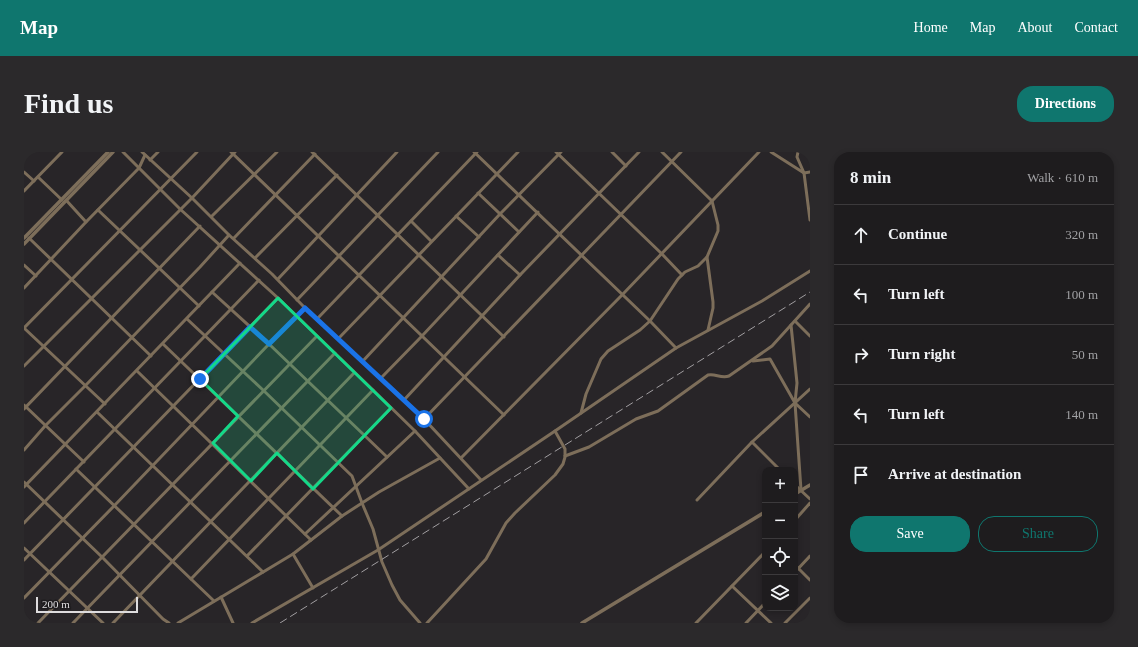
<!DOCTYPE html>
<meta charset="utf-8">
<style>
body{margin:0;font-family:"Times New Roman",serif;background:#2b292b;color:#f1f3f6}
.controls{position:absolute;right:12px;bottom:12px;display:grid;overflow:hidden;border-radius:8px;box-shadow:0 2px 6px #0003}
.controls button{width:36px;height:36px;display:grid;place-items:center;padding:0;border:0;border-bottom:1px solid #3c3a3c;background:#1e1c1e;color:#f1f3f6;font:20px sans-serif}
.scale{position:absolute;left:12px;bottom:10px;width:102px;box-sizing:border-box;padding-left:4px;border:2px solid #dedcde;border-top:0;font-size:11px;line-height:14px;white-space:nowrap;color:#dedcde;-webkit-text-stroke:3px #1e1c1e;paint-order:stroke}
.stop{position:absolute;width:12px;height:12px;margin:-9px;border:3px solid #1a73e8;border-radius:50%;background:#fff}
.stop.end{background:#1a73e8;border-color:#fff;box-shadow:0 1px 4px #0008}
.list{margin:0;padding:0;list-style:none}
h2{display:flex;justify-content:space-between;align-items:center;height:52px;margin:0;padding:0 16px;font-size:17px}
h2 small{font-size:13px;font-weight:400;color:#a1a1a4}
.list li{display:grid;grid-template-columns:26px 1fr auto;gap:12px;align-items:center;box-sizing:border-box;height:60px;padding:0 16px;border-top:1px solid #3c3a3c}
.list b{display:block;font-size:15px;white-space:nowrap}
.list em{font-size:13px;font-style:normal;color:#a1a1a4}
.actions{display:flex;gap:8px;padding:12px 16px}
.actions a{flex:1;padding:9px 0;border:1px solid #0f766e;border-radius:16px;text-align:center;font-size:14px;color:#0f766e}
.actions .main{background:#0f766e;color:#fff}
.icon{flex:none;width:22px;height:22px;fill:none;stroke:currentColor;stroke-width:2;stroke-linecap:round;stroke-linejoin:round}
.map{position:relative;flex:none;width:786px;height:471px;overflow:hidden;border-radius:16px}
header{display:flex;align-items:center;gap:24px;box-sizing:border-box;height:56px;padding:0 20px;background:#0f766e;color:#fff}
header strong{font-size:19px}
nav{display:flex;gap:22px;margin-inline-start:auto;font-size:14px}
.intro{display:flex;align-items:center;justify-content:space-between;box-sizing:border-box;height:96px;padding:0 24px}
h1{margin:0;font-size:28px}
.button{padding:10px 18px;border-radius:16px;background:#0f766e;color:#fff;font-size:14px;font-weight:700}
main{display:flex;gap:24px;padding:0 24px}
aside{flex:1;background:#1e1c1e;border-radius:16px;box-shadow:0 2px 6px #0003}
.map>svg:first-child{display:block}
</style>
<header>
<strong>Map</strong>
<nav><a>Home</a><a>Map</a><a>About</a><a>Contact</a></nav>
</header>
<div class="intro"><h1>Find us</h1><a class="button">Directions</a></div>
<main>
<div class="map">
<svg width="786" height="471" viewBox="0 0 786 471">
<rect width="100%" height="100%" fill="#282528"/>
<g fill="none" stroke-linecap="round" stroke-linejoin="round">
<g stroke="#7d6e5a" stroke-width="3">
<polyline points="99,0 156,57 254,146 349,238 391,279 445,337"/>
<polyline points="118,0 168,46 205,83 248,122 281,156 400,267 457,328"/>
<polyline points="207,0 480,263"/>
<polyline points="288,0 480,185"/>
<polyline points="450,0 626,169 652,196"/>
<polyline points="532,0 638,102 658,123"/>
<polyline points="588,0 602,14"/>
<polyline points="638,0 688,49 694,73 694,79 683,105 689,150 689,156 684,178"/>
<polyline points="747,0 780,21 786,20"/>
<polyline points="774,0 773,5 780,21 786,68"/>
<polyline points="126,8 134,0"/>
<polyline points="0,20 10,29"/>
<polyline points="14,25 38,48"/>
<polyline points="0,39 38,0"/>
<polyline points="454,41 495,80"/>
<polyline points="42,48 62,70"/>
<polyline points="74,58 175,154"/>
<polyline points="188,64 253,0"/>
<polyline points="432,64 455,85"/>
<polyline points="387,69 407,89"/>
<polyline points="5,86 127,204"/>
<polyline points="210,86 291,2"/>
<polyline points="474,103 496,123"/>
<polyline points="231,106 313,23"/>
<polyline points="0,113 12,124"/>
<polyline points="254,127 373,0"/>
<polyline points="0,136 62,70 115,16 121,3"/>
<polyline points="188,140 245,192 363,305"/>
<polyline points="273,148 414,0"/>
<polyline points="163,167 239,238 328,324 338,351 349,377 358,410 368,433 376,448 396,471"/>
<polyline points="293,167 453,0"/>
<polyline points="771,169 786,184"/>
<polyline points="767,173 773,231 771,251 777,338"/>
<polyline points="0,176 173,0"/>
<polyline points="0,176 81,252"/>
<polyline points="314,187 494,0"/>
<polyline points="139,192 318,364"/>
<polyline points="729,209 746,207 771,251 786,265"/>
<polyline points="338,210 476,62 537,0"/>
<polyline points="0,214 168,46 211,0"/>
<polyline points="113,219 287,388"/>
<polyline points="357,226 398,184 514,60"/>
<polyline points="380,248 496,123 615,0"/>
<polyline points="0,253 60,310"/>
<polyline points="0,257 176,74"/>
<polyline points="73,260 239,420"/>
<polyline points="557,261 562,242 577,207 584,199 616,178 626,169 654,127 661,120 674,114 683,105"/>
<polyline points="400,267 657,0"/>
<polyline points="728,290 756,318"/>
<polyline points="0,298 21,274 61,234 176,115 205,83"/>
<path d="M541 304 565 295 612 267 634 259 684 223C691 221 697 227 705 224L748 194 786 152"/>
<polyline points="437,306 599,142 735,0"/>
<polyline points="52,317 190,449"/>
<polyline points="0,330 78,405 139,467 145,471"/>
<polyline points="771,333 786,347"/>
<polyline points="0,335 216,111"/>
<polyline points="673,348 728,290 786,237"/>
<polyline points="771,368 786,351"/>
<polyline points="0,371 235,128"/>
<polyline points="281,382 391,279"/>
<polyline points="0,396 79,471"/>
<polyline points="269,402 289,436"/>
<polyline points="223,404 367,256"/>
<polyline points="0,408 254,146"/>
<polyline points="771,413 786,428"/>
<polyline points="771,420 786,404"/>
<polyline points="167,427 349,238"/>
<polyline points="708,434 747,471"/>
<polyline points="197,445 209,471"/>
<polyline points="0,446 90,354 245,192 281,156"/>
<polyline points="14,471 293,184"/>
<polyline points="49,471 311,201"/>
<polyline points="89,471 330,221"/>
<polyline points="154,471 269,402 318,364 355,340 416,306"/>
<polyline points="228,471 354,398 531,279 652,196 738,149 786,119"/>
<polyline points="403,471 462,407 482,371 491,361 531,323 539,312 541,305 541,297 531,279"/>
<polyline points="672,471 741,400"/>
<polyline points="722,471 741,451"/>
<polyline points="761,471 786,446"/>
</g>
<g stroke="#7d6e5a" stroke-width="3.5">
<polyline points="0,86 84,0"/>
<polyline points="0,92 89,0"/>
<polyline points="771,342 786,333"/>
<polyline points="558,471 741,360"/>
</g>
<polyline stroke="#a19ea1" stroke-width="1" stroke-dasharray="8 4" stroke-linecap="butt" points="256,471 786,140"/>
</g>
<g fill="none" stroke-linecap="round" stroke-linejoin="round">
<polyline stroke="#1a73e8" stroke-width="5" points="176,227 226,175 245,192 281,156 400,267"/>
</g>
<path fill="#13d989" fill-opacity="0.2" stroke="#13d989" stroke-width="3" stroke-linejoin="round" d="M254 146 367 256 289 337 253 301 227 329 189 291 214 264 176 227Z"/>
</svg>
<div class="controls">
<button>+</button>
<button>−</button>
<button><svg class="icon" aria-label="locate" viewBox="0 0 24 24"><circle cx="12" cy="12" r="6"/><path d="M12 2v4M12 18v4M2 12h4M18 12h4"/></svg></button>
<button><svg class="icon" aria-label="layers" viewBox="0 0 24 24"><path d="M12 4l9 5-9 5-9-5zM3 14l9 5 9-5"/></svg></button>
</div>
<div class="scale">200 m</div>
<div class="stop" style="left:400px;top:267px"></div>
<div class="stop end" style="left:176px;top:227px"></div>
</div>
<aside>
<h2>8 min<small>Walk · 610 m</small></h2>
<ul class="list">
<li><svg class="icon" aria-label="ahead" viewBox="0 0 24 24"><path d="M12 20V5M6 11l6-6 6 6"/></svg><div><b>Continue</b></div><em>320 m</em></li>
<li><svg class="icon" aria-label="left" viewBox="0 0 24 24"><path d="M17 20v-9H6M10 6l-5 5 5 5"/></svg><div><b>Turn left</b></div><em>100 m</em></li>
<li><svg class="icon" aria-label="right" viewBox="0 0 24 24"><path d="M7 20v-9h11M14 6l5 5-5 5"/></svg><div><b>Turn right</b></div><em>50 m</em></li>
<li><svg class="icon" aria-label="left" viewBox="0 0 24 24"><path d="M17 20v-9H6M10 6l-5 5 5 5"/></svg><div><b>Turn left</b></div><em>140 m</em></li>
<li><svg class="icon" aria-label="arrive" viewBox="0 0 24 24"><path d="M6 21V4h12l-3 4 3 4H6"/></svg><div><b>Arrive at destination</b></div></li>
</ul>
<div class="actions"><a class="main">Save</a><a>Share</a></div>
</aside>
</main>
